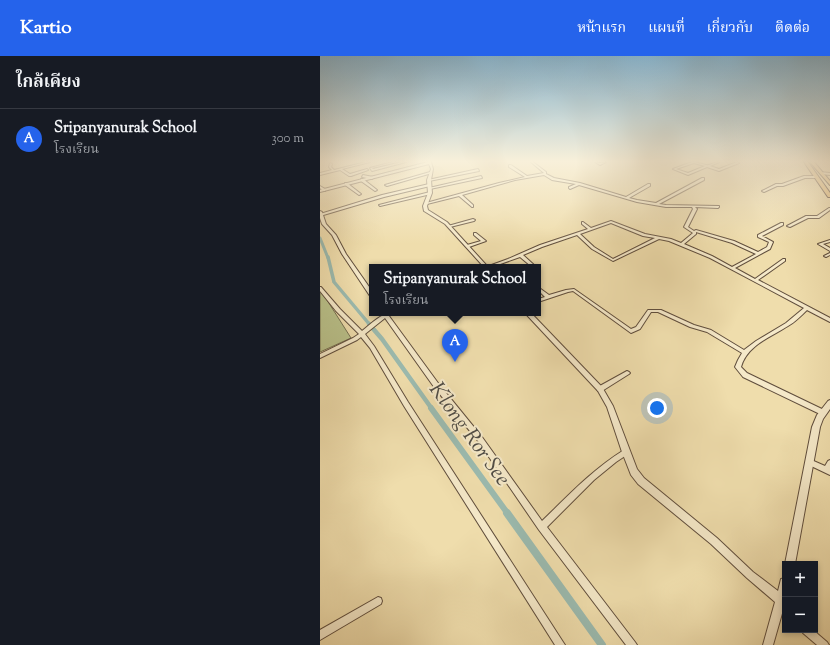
<!DOCTYPE html>
<html lang="th">
<meta charset="utf-8">
<style>
body{margin:0;font-family:"Sorts Mill Goudy","Noto Serif Thai",serif;background:#242831;color:#f1f3f6}
.controls{position:absolute;right:12px;bottom:12px;display:grid;overflow:hidden;border-radius:0px;box-shadow:0 2px 6px #0003}
.controls button{width:36px;height:36px;display:grid;place-items:center;padding:0;border:0;border-bottom:1px solid #363941;background:#171b24;color:#f1f3f6;font:20px sans-serif}
.you{position:absolute;left:337px;top:352px;width:14px;height:14px;margin:-10px;border:3px solid #fff;border-radius:50%;background:#1a73e8;box-shadow:0 0 0 6px #1a73e833}
.badge{display:grid;place-items:center;width:26px;height:26px;border-radius:50%;background:#2563eb;color:#fff;font-size:13px;font-weight:700}
.pin{position:absolute;translate:-50% -33px;filter:drop-shadow(0 1px 2px #0008)}
.pin::after{content:'';position:absolute;top:21px;width:14px;height:12px;background:inherit;clip-path:polygon(0 0,100% 0,50% 100%)}
.popup{position:absolute;left:49px;top:208px;width:172px;height:52px;box-sizing:border-box;display:grid;place-content:center;border-radius:0px;background:#171b24;filter:drop-shadow(0 1px 3px #0005);font-size:13px;white-space:nowrap;color:#9ea1a6}
.popup b{font-size:15px;color:#f1f3f6}
.popup::after{content:'';position:absolute;left:50%;top:100%;margin-left:-8px;border:8px solid transparent;border-top-color:#171b24}
.list{margin:0;padding:0;list-style:none}
h2{display:flex;justify-content:space-between;align-items:center;height:52px;margin:0;padding:0 16px;font-size:17px}
h2 small{font-size:13px;font-weight:400;color:#9ea1a6}
.list li{display:grid;grid-template-columns:26px 1fr auto;gap:12px;align-items:center;box-sizing:border-box;height:60px;padding:0 16px;border-top:1px solid #363941}
.list b{display:block;font-size:15px;white-space:nowrap}
.list p{margin:0;font-size:13px;white-space:nowrap;color:#9ea1a6}
.list em{font-size:13px;font-style:normal;color:#9ea1a6}
.map{position:relative;flex:none;width:510px;height:589px;overflow:hidden}
header{display:flex;align-items:center;gap:24px;box-sizing:border-box;height:56px;padding:0 20px;background:#2563eb;color:#fff}
header strong{font-size:19px}
nav{display:flex;gap:22px;margin-inline-start:auto;font-size:14px}
main{display:flex}
aside{flex:1;background:#171b24}
.map>svg:first-child{display:block}
</style>
<header>
<strong>Kartio</strong>
<nav><a>หน้าแรก</a><a>แผนที่</a><a>เกี่ยวกับ</a><a>ติดต่อ</a></nav>
</header>
<main>
<aside>
<h2>ใกล้เคียง<small></small></h2>
<ul class="list">
<li><span class="badge">A</span><div><b>Sripanyanurak School</b><p>โรงเรียน</p></div><em>300 m</em></li>
</ul>
</aside>
<div class="map">
<svg width="510" height="589" viewBox="0 0 510 589">
<rect width="100%" height="100%" fill="#efddac"/>
<filter id="stains"><feTurbulence type="fractalNoise" baseFrequency=".005" numOctaves="4"/><feColorMatrix values="0 0 0 0 .2 0 0 0 0 .09 0 0 0 0 .02 0 0 0 .5 -.17"/></filter>
<radialGradient id="worn" r=".72"><stop offset=".6" stop-color="#630" stop-opacity="0"/><stop offset="1" stop-color="#630" stop-opacity=".3"/></radialGradient>
<polygon fill="#b9c18a" stroke="#747051" points="0,233 31,282 0,296"/>
<g fill="none" stroke-linecap="round" stroke-linejoin="round">
<polyline stroke="#9bbbb0" stroke-width="3" points="0,182 8,202"/>
<polyline stroke="#9bbbb0" stroke-width="3.5" points="8,201 14,226 50,269"/>
<polyline stroke="#9bbbb0" stroke-width="4.5" points="49,268 62,283 112,353"/>
<polyline stroke="#9bbbb0" stroke-width="6" points="111,352 188,458"/>
<polyline stroke="#9bbbb0" stroke-width="8" points="187,457 282,589"/>
<g stroke="#604e3d" stroke-width="2">
<g id="minor">
<polygon points="46,106 50,106 22,113 30,118 47,113 48,114 31,120 29,120 20,114 0,119 0,117 12,114 9,111 10,107 12,108 11,111 14,114"/>
<polygon points="73,106 77,106 52,112 53,113 82,106 86,106 52,115 50,112"/>
<path d="M211 106H213L226 116V118L234 122 260 127 306 141 328 128H330V130L309 142 317 144 336 147 382 122H384V124L339 148 346 149 399 150V151L398 152 375 151 377 153 368 171 374 175 376 174 414 185 438 196 447 191 449 186 438 181V179L461 167H463V169L442 180 453 186 450 193 415 212 435 223 463 203H465V205L438 224 510 262V266L487 254C481 260 475 266 468 270 451 281 427 289 421 311L427 317 504 354 505 356 504 358 502 359 500 358 423 321 415 311 418 304 422 297 387 276 370 271 338 256H331L320 273 311 277 253 235 248 236 218 246V243L225 241 218 234V231L229 239 246 234 254 233 311 273 316 271 328 254H341L374 269 391 274 424 294 436 285 466 267 484 252 390 202 349 185 339 183 293 205 272 193 257 179 222 191 203 199 214 209V211H212L200 201 172 211H166L188 203 220 189 268 173 262 168V166H263L271 172 291 165 325 178 351 183 361 187 373 177 364 171 373 153 372 151H346L317 146 259 129 250 133 249 132V131L256 128 232 124 224 119 195 124 142 139 153 149V151H152L139 140 107 148 106 147 179 127 205 121 189 111V109H191L207 120 224 117ZM291 167 323 180 335 182 293 203 274 191 260 178ZM376 176 412 187 436 198 412 211 392 200 364 188 376 178Z"/>
<polygon points="275,106 280,107 286,106 280,109"/>
<path d="M372 106C377 106 381 108 386 109 390 110 394 106 399 106L390 110 399 113 417 106 419 107 399 115 387 111 368 119 353 113ZM374 107 385 110 368 117 356 113Z"/>
<polygon points="158,113 159,115 109,125 108,124"/>
<polygon points="110,116 112,117 67,130 65,129"/>
<polygon points="500,116 510,117 510,119 501,118"/>
<polygon points="43,119 53,121 53,122 52,123 42,121"/>
<polygon points="161,120 162,122 110,133 109,132"/>
<polygon points="484,120 496,120 497,121 496,122 485,122 463,130 457,130 444,136 442,135 456,128 462,128"/>
<polygon points="41,123 43,123 57,134 55,135 41,125"/>
<polygon points="25,127 27,127 41,138 39,139 25,129"/>
<polygon points="109,128 110,129 110,130 64,141 0,160 0,158 62,139"/>
<polygon points="0,130 5,133 5,135 3,135 0,132"/>
<polygon points="110,136 111,137 111,138 60,150 59,149"/>
<polygon points="509,152 510,152 510,154 499,162 488,162 470,171 467,170 486,160 497,160"/>
<polygon points="153,163 155,164 154,165 130,171 128,170"/>
<polygon points="154,177 156,177 166,185 149,191 147,191 147,189 161,185 154,179"/>
<polygon points="510,184 510,186 503,188 510,192 510,195 498,188"/>
<polygon points="510,197 510,199 506,201 504,200"/>
<path d="M0 231H1L20 253 42 275C51 268 61 257 73 257L69 260 118 327 162 381 222 465C249 439 272 414 304 394L306 393 308 394 309 396 308 398 296 406 274 424 227 471 315 586 317 589H306L219 474 158 385 114 331 65 262 45 278 54 290 88 346 243 586 245 589H235L84 350 50 292 41 281 37 284 0 302V298L33 282 39 278 16 255 0 235Z"/>
<polygon points="307,315 309,316 310,317 309,318 282,335 278,335 277,333 278,331"/>
<polygon points="489,403 505,410 508,405 510,404 510,419 487,408 486,406 487,404"/>
<polygon points="58,541 61,542 62,545 61,548 0,584 0,574"/>
<polygon points="482,574 493,574 507,586 509,589 497,589 483,577"/>
</g>
</g>
<g stroke="#604e3d" stroke-width="2">
<g id="tertiary">
<polygon points="108,106 111,106 113,113 111,124 112,137 107,150 108,154 127,166 168,211 164,211 125,168 104,155 103,150 108,137 107,124 111,113 109,108 0,136 0,134"/>
<polygon points="0,155 2,156 6,168 16,179 26,198 52,235 52,241 50,240 22,198 12,179 2,168 0,162"/>
<polygon points="61,257 67,257 69,260 66,262 64,261"/>
<polygon points="205,257 211,257 282,331 293,350 317,413 324,422 397,482 433,516 458,535 461,523 465,522 465,547 453,589 443,589 455,546 427,522 391,488 318,428 311,419 302,396 287,351 278,335"/>
<polygon points="510,344 510,353 503,363 500,371 475,508 465,508 492,371 497,359 508,345"/>
</g>
</g>
<g stroke="#301e18" stroke-width="2">
<g id="primary">
<polygon points="484,106 488,106 510,137 510,141 508,141"/>
<polygon points="490,106 494,106 510,125 510,129"/>
</g>
</g>
<use href="#minor" fill="#f5e9c9" fill-rule="evenodd"/>
<use href="#tertiary" fill="#f5e9c9" fill-rule="evenodd"/>
<use href="#primary" fill="#e8be76" fill-rule="evenodd"/>
</g>
<linearGradient id="sky" x2="0" y2="1"><stop stop-color="#89b7d2"/><stop offset="0.56" stop-color="#f8f0da"/><stop offset="1" stop-color="#f8f0da" stop-opacity="0"/></linearGradient>
<rect width="510" height="188" fill="url(#sky)"/>
<g text-anchor="middle" stroke-width="4" stroke-linejoin="round" paint-order="stroke">
<g font-size="22" font-style="italic" fill="#504d46" stroke="#f5e9c9">
<text transform="translate(151 377) rotate(54)" y="8">Klong Ror See</text>
</g>
</g>
<rect width="100%" height="100%" filter="url(#stains)"/>
<rect width="100%" height="100%" fill="url(#worn)"/>
</svg>
<div class="controls">
<button>+</button>
<button>−</button>
</div>
<div class="you"></div>
<div class="pin badge" style="left:135px;top:306px">A</div>
<div class="popup"><b>Sripanyanurak School</b>โรงเรียน</div>
</div>
</main>
